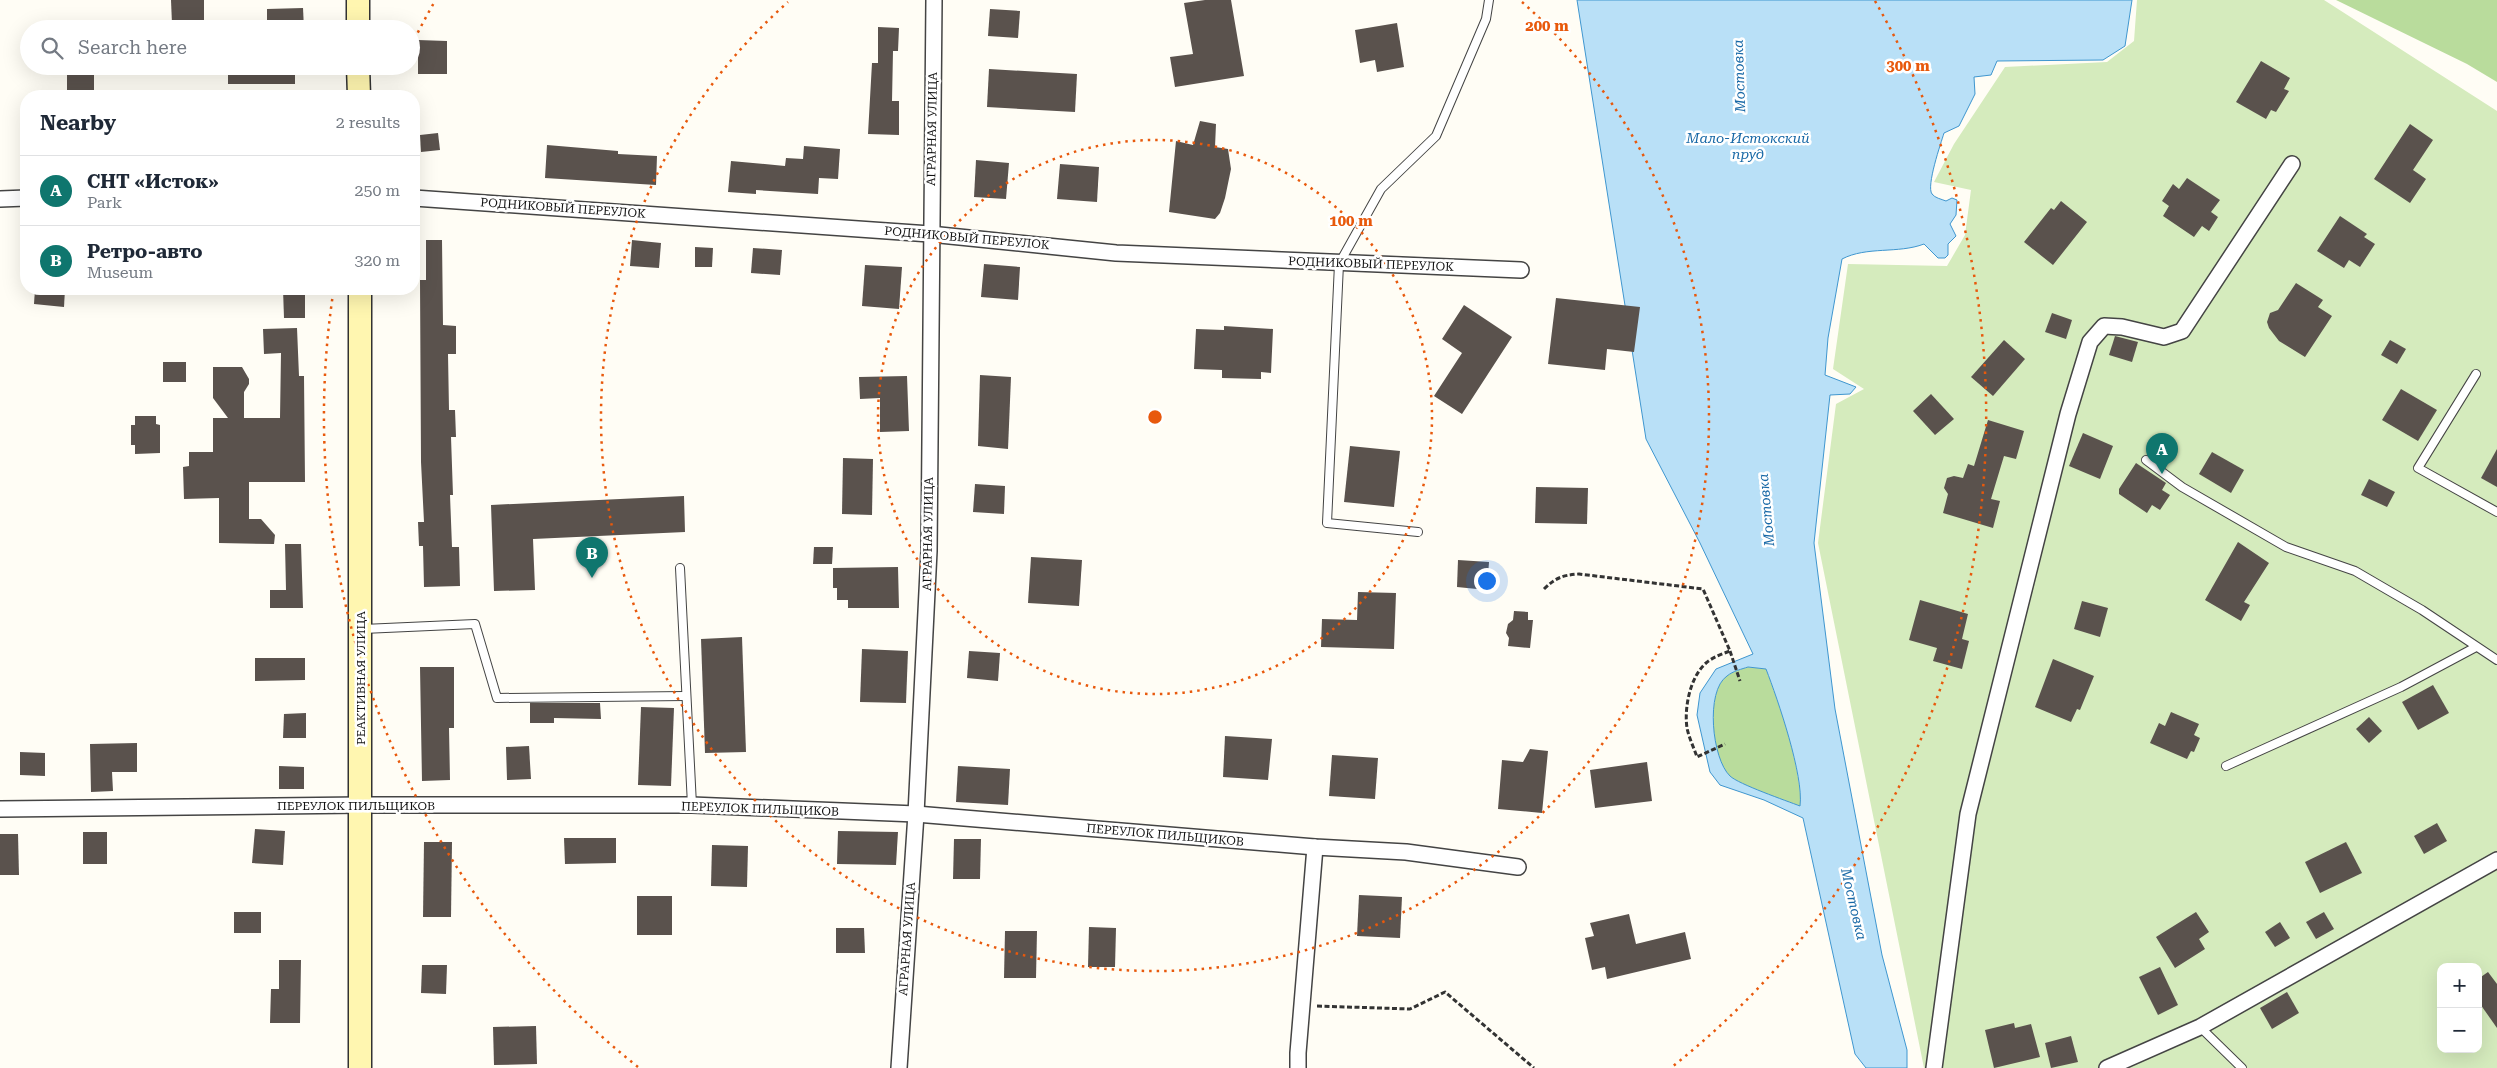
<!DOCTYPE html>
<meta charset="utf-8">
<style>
body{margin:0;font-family:"Roboto Serif",serif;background:#f2f2f3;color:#1f2937}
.controls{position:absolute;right:15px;bottom:15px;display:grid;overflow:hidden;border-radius:10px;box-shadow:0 5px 20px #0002}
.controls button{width:45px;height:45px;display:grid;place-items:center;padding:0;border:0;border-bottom:1px solid #e0e1e3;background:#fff;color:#1f2937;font:25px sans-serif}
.you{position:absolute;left:1486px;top:580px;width:18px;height:18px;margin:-12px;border:4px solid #fff;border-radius:50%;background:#1a73e8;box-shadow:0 0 0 8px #1a73e833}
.badge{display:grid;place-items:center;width:32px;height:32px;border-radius:50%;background:#0f766e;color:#fff;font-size:16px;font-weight:700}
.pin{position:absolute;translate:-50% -41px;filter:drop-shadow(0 1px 2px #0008)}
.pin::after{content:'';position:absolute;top:26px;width:18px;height:15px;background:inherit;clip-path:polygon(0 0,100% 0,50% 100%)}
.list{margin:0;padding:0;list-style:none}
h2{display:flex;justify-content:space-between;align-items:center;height:65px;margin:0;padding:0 20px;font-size:21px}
h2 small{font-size:16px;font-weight:400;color:#747a83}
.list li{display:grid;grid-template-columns:32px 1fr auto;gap:15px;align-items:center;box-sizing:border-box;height:70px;padding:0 20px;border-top:1px solid #e0e1e3}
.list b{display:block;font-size:19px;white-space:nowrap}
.list p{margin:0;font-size:16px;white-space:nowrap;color:#747a83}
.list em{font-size:16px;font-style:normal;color:#747a83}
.icon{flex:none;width:28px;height:28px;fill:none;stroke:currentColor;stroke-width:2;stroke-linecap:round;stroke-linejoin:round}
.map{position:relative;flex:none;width:2497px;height:1068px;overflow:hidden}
.search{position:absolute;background:#fff;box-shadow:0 5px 20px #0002;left:20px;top:20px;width:400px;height:55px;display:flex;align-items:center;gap:12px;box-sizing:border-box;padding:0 18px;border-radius:28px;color:#747a83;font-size:19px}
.panel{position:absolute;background:#fff;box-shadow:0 5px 20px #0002;left:20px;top:90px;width:400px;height:205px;border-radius:20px}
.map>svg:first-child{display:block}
</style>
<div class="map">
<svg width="2497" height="1068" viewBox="0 0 2497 1068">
<rect width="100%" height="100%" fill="#fffdf5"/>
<path fill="#d5ebbd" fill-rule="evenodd" d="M2137 0H2324L2497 111V1068H1924L1818 543 1836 404 1864 389 1833 369 1848 264 1947 266 1965 235 1971 190 1934 182 1954 144 2005 67 2107 62 2134 41ZM2441 967H2478V1049H2441Z"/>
<g fill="#b9dc9c">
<polygon points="2336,0 2497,0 2497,82 2467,64"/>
<path d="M1748 667 1766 669C1781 709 1800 764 1801 807 1787 801 1739 785 1730 776 1712 760 1705 691 1727 676 1733 671 1742 669 1748 667Z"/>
</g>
<path fill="#b9e0f7" stroke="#3f96cf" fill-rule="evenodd" d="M1577 0H2132L2125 46 2103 60 1997 61 1991 75 1974 77 1975 94 1959 126 1944 133C1941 143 1926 186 1932 194 1935 198 1941 199 1946 201L1952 198 1957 200 1956 215 1950 224 1956 236 1948 244V255L1945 258H1938L1924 244C1898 254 1867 246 1842 259L1828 338 1825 375 1856 387 1850 394 1830 395 1814 543 1835 709 1882 955 1907 1050V1068H1866L1855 1054 1803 818 1764 800 1720 785 1710 772 1697 715 1700 693 1716 669 1753 654 1700 543 1646 439ZM1748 667 1766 669C1778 700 1804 776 1800 806 1787 801 1738 784 1730 776 1712 759 1705 691 1727 676 1733 671 1742 669 1748 667Z"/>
<g fill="#5a524d">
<polygon points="171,0 204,0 204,24 172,24"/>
<polygon points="1205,0 1231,0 1244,76 1175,87 1170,57 1193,54 1184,3"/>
<polygon points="303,8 304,29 267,29 267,9"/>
<polygon points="990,9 1020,11 1018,38 988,36"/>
<polygon points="1397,23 1404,67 1377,72 1375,60 1360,63 1355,30"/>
<polygon points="878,27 899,28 898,51 893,51 892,101 899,101 899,135 868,134 872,63 878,63"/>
<polygon points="418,40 447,41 447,74 418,74"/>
<polygon points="2261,61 2290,78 2284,89 2289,91 2276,112 2271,110 2266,119 2236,102"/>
<rect x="67" y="66" width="27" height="30"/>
<rect x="228" y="66" width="67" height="18"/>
<polygon points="989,69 1077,74 1075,112 987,107"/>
<polygon points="1200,121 1216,124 1215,147 1228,149 1231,169 1225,198 1220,213 1215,219 1169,212 1176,141 1193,145"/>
<polygon points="2410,124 2433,140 2413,170 2426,179 2410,203 2374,179"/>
<polygon points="438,133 440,150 421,152 420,135"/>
<polygon points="547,145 618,151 618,154 657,156 656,185 545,178"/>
<polygon points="804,146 840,149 838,179 819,178 818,194 756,190 756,194 728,192 731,161 785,166 786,158 803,159"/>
<polygon points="976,160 1009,163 1006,199 974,197"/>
<polygon points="1060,164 1099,167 1097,202 1057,199"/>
<polygon points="2187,178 2220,200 2211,212 2218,217 2209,231 2202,226 2194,237 2163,216 2169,206 2162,201 2173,184 2179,189"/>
<polygon points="2061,201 2087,222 2053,265 2024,242 2051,208 2054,210"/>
<polygon points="2340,216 2367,234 2364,237 2375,244 2360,267 2349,260 2344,268 2317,251"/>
<polygon points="426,240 442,240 443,325 456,326 456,354 448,354 449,410 455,410 456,437 451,437 453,495 450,495 452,547 459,547 460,586 424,587 423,546 419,546 418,522 424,522 421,462 420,280 426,280"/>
<polygon points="632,240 661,243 659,268 630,266"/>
<polygon points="695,247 713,248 712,267 695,267"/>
<polygon points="753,248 782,250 780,275 751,273"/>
<polygon points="984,264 1020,267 1018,300 981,297"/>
<polygon points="865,265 902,267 899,309 862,306"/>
<polygon points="2296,283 2323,300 2318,307 2332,316 2305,357 2279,341 2269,328 2267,322 2270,313 2278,310"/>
<polygon points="35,289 65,289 64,307 34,304"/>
<polygon points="283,289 305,289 305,318 284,318"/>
<polygon points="1556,298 1640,307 1634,352 1607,349 1605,370 1548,364"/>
<polygon points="1464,305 1512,337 1462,414 1434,396 1462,353 1442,339"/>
<polygon points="2052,313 2072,320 2066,339 2045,332"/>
<polygon points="1224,326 1273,329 1271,373 1261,372 1261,379 1222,378 1222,370 1194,369 1196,329 1224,330"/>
<polygon points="297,328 299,376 304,376 305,482 249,482 249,519 261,519 275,535 274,544 219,543 219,498 184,499 183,467 189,466 189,452 213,452 213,418 228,418 213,398 213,367 242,367 249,379 249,384 244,392 244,418 280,418 281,353 264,354 263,329"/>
<polygon points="2115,336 2138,342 2132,362 2109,355"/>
<polygon points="2004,340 2025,359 1993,396 1971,377"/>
<polygon points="2390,340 2406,349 2397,364 2381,355"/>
<rect x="163" y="362" width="23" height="20"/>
<polygon points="980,375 1011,377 1008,449 978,446"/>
<polygon points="907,376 909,431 880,432 880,398 860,399 859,377"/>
<polygon points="2401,389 2437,410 2418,441 2382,420"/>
<polygon points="1931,394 1954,419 1935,435 1913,411"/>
<polygon points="135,416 156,416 156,424 160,425 160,453 135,454 135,445 131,445 131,425 135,425"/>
<polygon points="1988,420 2024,431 2016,459 2004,456 1991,499 2000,501 1993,528 1943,513 1948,494 1944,488 1947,478 1954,476 1963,478 1968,464 1974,466"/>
<polygon points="2083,433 2113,446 2100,479 2069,466"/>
<polygon points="1350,446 1400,451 1394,507 1344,502"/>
<polygon points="2497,449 2497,487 2481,478"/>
<polygon points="2212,452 2244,470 2231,493 2199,474"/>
<polygon points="843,458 873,459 872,515 842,514"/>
<polygon points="2136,463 2166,483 2162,490 2170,495 2160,510 2152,505 2147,513 2119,494 2119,489"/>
<polygon points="2369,479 2395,492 2387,507 2361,495"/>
<polygon points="975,484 1005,486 1004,514 973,512"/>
<polygon points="1536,487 1588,488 1587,524 1535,523"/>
<polygon points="684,496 685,532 533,539 535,590 494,591 491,505"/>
<polygon points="2238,542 2269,563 2244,602 2250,605 2241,621 2205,600"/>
<polygon points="285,544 301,544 303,608 270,608 270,590 286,590"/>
<polygon points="814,547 833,547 832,564 813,564"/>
<polygon points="1031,557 1082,560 1079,606 1028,603"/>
<polygon points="1458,560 1489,562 1487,590 1457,587"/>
<polygon points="898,567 899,608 848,608 848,600 837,600 837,588 833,588 833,568"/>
<polygon points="1358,592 1396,593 1394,649 1321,647 1322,619 1357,620"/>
<polygon points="1920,600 1968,614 1962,639 1969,641 1962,669 1933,661 1937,648 1909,640"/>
<polygon points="2082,601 2108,608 2100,637 2074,629"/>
<polygon points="1514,611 1528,612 1528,620 1533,620 1530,648 1508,646 1509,638 1506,633 1508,624 1513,620"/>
<polygon points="742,637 746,752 705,753 701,639"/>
<polygon points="862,649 908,651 906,703 860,702"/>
<polygon points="969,651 1000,653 998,681 967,678"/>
<polygon points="255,658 305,658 305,680 255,681"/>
<polygon points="2053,659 2094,676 2080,710 2077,709 2071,722 2035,707"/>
<polygon points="420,667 454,667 454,728 449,728 450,780 422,781"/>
<polygon points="2433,685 2449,713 2418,730 2402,702"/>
<polygon points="530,703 600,703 601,719 554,718 554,723 530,723"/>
<polygon points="641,707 674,708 671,786 638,785"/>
<polygon points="2171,712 2199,724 2194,735 2200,738 2194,752 2191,751 2187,759 2150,743 2159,723 2165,726"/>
<polygon points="306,713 306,738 283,738 284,714"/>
<polygon points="2369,717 2382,731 2369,743 2356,729"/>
<polygon points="1225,736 1272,739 1268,780 1223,777"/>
<polygon points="137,743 137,772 112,772 113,791 91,792 90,744"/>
<polygon points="529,746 531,779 507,780 506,747"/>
<polygon points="1530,749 1548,751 1542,813 1498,809 1502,760 1523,762"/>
<polygon points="20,752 45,753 45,776 20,775"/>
<polygon points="1332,755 1378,758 1375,799 1329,796"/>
<polygon points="1647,762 1652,801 1595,808 1590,770"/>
<polygon points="279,766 304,767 304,789 279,789"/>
<polygon points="958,766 1010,769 1008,805 956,802"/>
<polygon points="2437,823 2447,841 2424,854 2414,836"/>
<polygon points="255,829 285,831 283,865 252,863"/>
<polygon points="838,831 898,832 896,865 837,864"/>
<rect x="83" y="832" width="24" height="32"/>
<polygon points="0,834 18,834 19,875 0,875"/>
<polygon points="564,838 616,838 616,863 565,864"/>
<polygon points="954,839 981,839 980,879 953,879"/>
<polygon points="424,842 452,842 451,917 423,917"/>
<polygon points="2346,842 2362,873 2320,893 2305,862"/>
<polygon points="712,845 748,846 747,887 711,886"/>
<polygon points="1359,895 1402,897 1400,938 1357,936"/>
<rect x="637" y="896" width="35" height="39"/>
<rect x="234" y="912" width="27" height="21"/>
<polygon points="2196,912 2209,932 2199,939 2205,949 2175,968 2156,937"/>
<polygon points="2324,912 2334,929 2316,939 2306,922"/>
<polygon points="1629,914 1636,944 1685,932 1691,959 1607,979 1605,967 1592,970 1585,938 1594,936 1590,923"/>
<polygon points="2280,922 2290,938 2275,947 2265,932"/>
<polygon points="1089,927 1116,928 1115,967 1088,967"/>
<polygon points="836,928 864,928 865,953 836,953"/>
<polygon points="1005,931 1037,931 1036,978 1004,978"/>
<polygon points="279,960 301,960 300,1023 270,1023 271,989 279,989"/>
<polygon points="422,965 447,965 446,994 421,993"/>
<polygon points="2160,967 2178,1005 2158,1015 2139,977"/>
<polygon points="2488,972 2497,984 2497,1028 2478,1001 2478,979"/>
<polygon points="2287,992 2299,1013 2272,1029 2260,1008"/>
<polygon points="2014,1023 2015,1028 2031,1024 2040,1057 1994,1068 1985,1030"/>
<polygon points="536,1026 537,1064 494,1065 493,1027"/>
<polygon points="2071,1036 2078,1062 2051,1068 2045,1043"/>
</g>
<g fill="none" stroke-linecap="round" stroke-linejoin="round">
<g stroke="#444" stroke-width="10">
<g id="lane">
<polyline points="2476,374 2418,468 2497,512"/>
<polyline points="2146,460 2182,487 2286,547 2355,571 2422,610 2497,660"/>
<polyline points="1418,532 1327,523 1339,264 1381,189 1436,136 1486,19 1489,0"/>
<polyline points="680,568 692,805"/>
<polyline points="363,629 475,624 497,698 685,696"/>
<polyline points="2226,766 2401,687 2476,647"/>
<polyline points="2200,1027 2242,1068"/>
</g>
</g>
<g stroke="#444" stroke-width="18">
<g id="street">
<polyline points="414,198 930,234 1116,253 1521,270"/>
<polyline points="0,199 26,198"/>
<polyline points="0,809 361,805 692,805 916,814 1315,847 1406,852 1518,867"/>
<polyline points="899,1068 916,814 929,551 934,0"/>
<polyline points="1298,1068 1298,1053 1315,847"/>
<polyline points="1934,1068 1968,814 2068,414 2090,342 2104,326 2122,327 2164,337 2182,331 2292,164"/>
<polyline points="2107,1068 2200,1027 2497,860"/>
</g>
</g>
<g stroke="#333" stroke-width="25">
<g id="secondary">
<polyline points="358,29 358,0"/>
<polyline points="358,66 359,96"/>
<polyline points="360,1068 360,289"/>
</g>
</g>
<g stroke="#333" stroke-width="3" stroke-dasharray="5 2.5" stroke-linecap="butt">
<path d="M1544 589C1555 578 1563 575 1579 574L1703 589 1730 651C1722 654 1713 657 1706 663 1690 677 1684 708 1687 728 1689 738 1694 748 1697 757L1725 744"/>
<polyline points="1730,651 1740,681"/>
<polyline points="1317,1006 1410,1009 1445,992 1534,1068"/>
</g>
<use href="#lane" stroke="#fff" stroke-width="8"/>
<use href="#street" stroke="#fff" stroke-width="15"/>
<use href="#secondary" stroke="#fff6b0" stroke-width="22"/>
</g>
<g fill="none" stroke="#e8590c" stroke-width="2.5" stroke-dasharray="2.5 5">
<circle cx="1155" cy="417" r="277"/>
<path d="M1522 2A554 554 0 1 1 788 2"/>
<path d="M638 1067A831 831 0 0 1 333 294M411 46A831 831 0 0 1 435 1M1875 1A831 831 0 0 1 1672 1067"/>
</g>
<g text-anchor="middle" stroke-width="5" stroke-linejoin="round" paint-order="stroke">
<g font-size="12" fill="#111" stroke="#fff">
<text transform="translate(932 129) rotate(-89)" y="4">АГРАРНАЯ УЛИЦА</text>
<text transform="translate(563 208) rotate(4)" y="4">РОДНИКОВЫЙ ПЕРЕУЛОК</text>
<text transform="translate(967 238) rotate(5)" y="4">РОДНИКОВЫЙ ПЕРЕУЛОК</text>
<text transform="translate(1371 264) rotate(2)" y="4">РОДНИКОВЫЙ ПЕРЕУЛОК</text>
<text transform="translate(928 534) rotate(-89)" y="4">АГРАРНАЯ УЛИЦА</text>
<text transform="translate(361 678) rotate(-90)" y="4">РЕАКТИВНАЯ УЛИЦА</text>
<text x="356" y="810">ПЕРЕУЛОК ПИЛЬЩИКОВ</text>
<text transform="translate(760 809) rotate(2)" y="4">ПЕРЕУЛОК ПИЛЬЩИКОВ</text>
<text transform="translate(1165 835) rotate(5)" y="4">ПЕРЕУЛОК ПИЛЬЩИКОВ</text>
<text transform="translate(907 939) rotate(-86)" y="4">АГРАРНАЯ УЛИЦА</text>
</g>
<g font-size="14" font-style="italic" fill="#1768a6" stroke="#fff">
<text transform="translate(1739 76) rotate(-92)" y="5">Мостовка</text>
<text x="1748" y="143">Мало-Истокский<tspan x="1748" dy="16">пруд</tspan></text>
<text transform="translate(1766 510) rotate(-95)" y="5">Мостовка</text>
<text transform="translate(1854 904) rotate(77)" y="5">Мостовка</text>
</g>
</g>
<circle cx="1155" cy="417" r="8" fill="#e8590c" stroke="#fff" stroke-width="2.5"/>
<g font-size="15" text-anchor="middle" font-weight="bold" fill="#e8590c" stroke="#fff" stroke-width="5" stroke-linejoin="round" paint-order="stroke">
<text x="1547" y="31">200 m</text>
<text x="1908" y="71">300 m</text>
<text x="1351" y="226">100 m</text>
</g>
</svg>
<div class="controls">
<button>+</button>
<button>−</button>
</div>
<div class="you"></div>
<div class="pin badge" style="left:2162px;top:474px">A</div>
<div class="pin badge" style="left:592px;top:578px">B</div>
<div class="search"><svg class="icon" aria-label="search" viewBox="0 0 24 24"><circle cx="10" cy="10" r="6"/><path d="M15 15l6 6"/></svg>Search here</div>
<section class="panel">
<h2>Nearby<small>2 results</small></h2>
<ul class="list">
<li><span class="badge">A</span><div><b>СНТ «Исток»</b><p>Park</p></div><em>250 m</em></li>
<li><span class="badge">B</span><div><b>Ретро-авто</b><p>Museum</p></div><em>320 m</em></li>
</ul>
</section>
</div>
